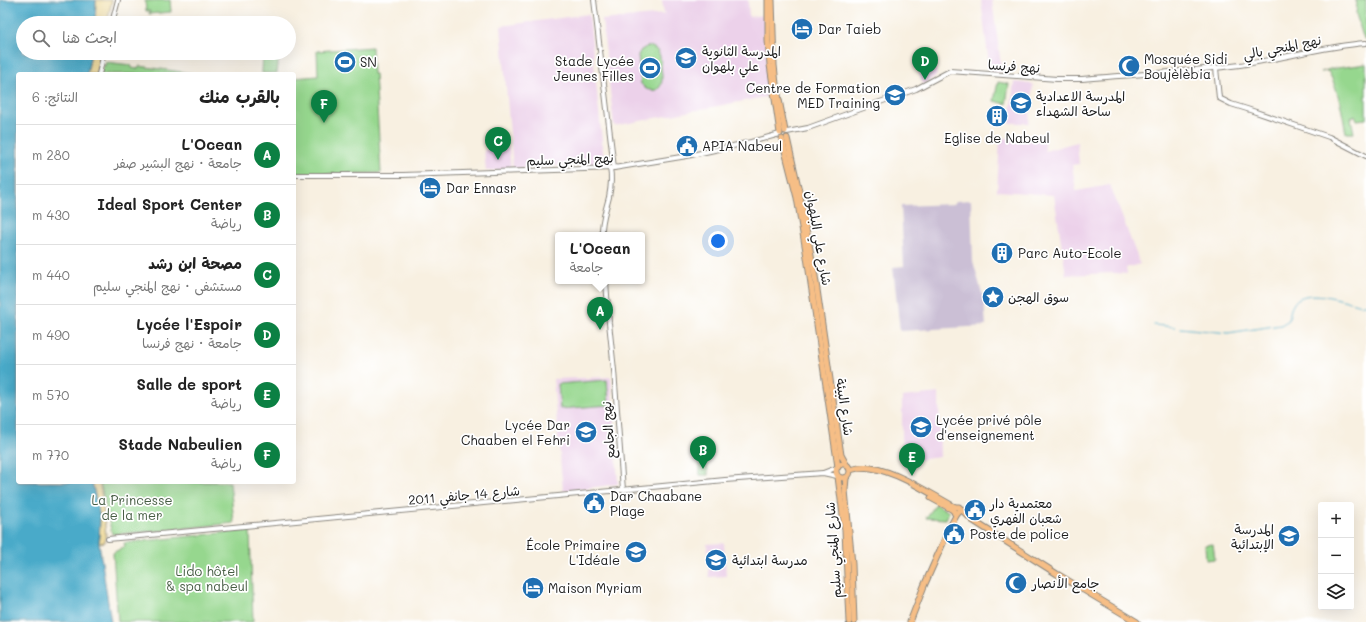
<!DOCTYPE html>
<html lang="ar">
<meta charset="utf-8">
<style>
body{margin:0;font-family:Mali,"Playpen Sans Arabic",sans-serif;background:#f6f6f6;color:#222;direction:rtl}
.controls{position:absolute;right:12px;bottom:12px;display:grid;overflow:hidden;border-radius:4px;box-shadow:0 4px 16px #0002}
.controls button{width:36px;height:36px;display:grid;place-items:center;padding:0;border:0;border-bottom:1px solid #e0e0e0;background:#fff;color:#222;font:20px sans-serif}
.you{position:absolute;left:718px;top:241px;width:14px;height:14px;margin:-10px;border:3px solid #fff;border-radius:50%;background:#1a73e8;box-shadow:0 0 0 6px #1a73e833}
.badge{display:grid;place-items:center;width:26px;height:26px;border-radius:50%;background:#0b8043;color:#fff;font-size:13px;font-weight:700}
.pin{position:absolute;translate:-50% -33px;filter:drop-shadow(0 1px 2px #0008)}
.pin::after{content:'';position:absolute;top:21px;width:14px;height:12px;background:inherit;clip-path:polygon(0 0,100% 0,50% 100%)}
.popup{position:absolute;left:555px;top:232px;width:90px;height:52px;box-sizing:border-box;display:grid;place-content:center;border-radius:4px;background:#fff;filter:drop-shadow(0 1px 3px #0005);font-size:13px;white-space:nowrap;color:#767676}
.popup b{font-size:15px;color:#222}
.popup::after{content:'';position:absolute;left:50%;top:100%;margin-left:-8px;border:8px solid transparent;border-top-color:#fff}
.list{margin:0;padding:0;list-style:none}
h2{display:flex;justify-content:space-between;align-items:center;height:52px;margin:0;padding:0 16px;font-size:17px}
h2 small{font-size:13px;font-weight:400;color:#767676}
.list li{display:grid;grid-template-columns:26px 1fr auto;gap:12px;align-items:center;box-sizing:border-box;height:60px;padding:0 16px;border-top:1px solid #e0e0e0}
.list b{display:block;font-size:15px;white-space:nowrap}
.list p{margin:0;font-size:13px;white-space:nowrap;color:#767676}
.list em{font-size:13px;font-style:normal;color:#767676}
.icon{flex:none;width:22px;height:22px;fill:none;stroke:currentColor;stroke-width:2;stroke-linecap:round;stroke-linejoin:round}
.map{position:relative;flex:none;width:1366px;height:622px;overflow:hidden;direction:ltr}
.search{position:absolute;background:#fff;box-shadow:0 4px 16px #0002;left:16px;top:16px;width:280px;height:44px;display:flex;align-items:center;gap:10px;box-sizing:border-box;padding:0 14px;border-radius:22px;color:#767676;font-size:15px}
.panel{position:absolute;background:#fff;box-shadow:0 4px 16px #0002;left:16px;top:72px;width:280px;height:412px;border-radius:4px;direction:rtl}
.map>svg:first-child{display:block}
</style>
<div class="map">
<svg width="1366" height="622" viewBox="0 0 1366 622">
<rect width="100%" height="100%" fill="#fff"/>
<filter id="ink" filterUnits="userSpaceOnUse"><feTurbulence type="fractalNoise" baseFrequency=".025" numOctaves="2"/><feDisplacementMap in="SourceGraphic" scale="8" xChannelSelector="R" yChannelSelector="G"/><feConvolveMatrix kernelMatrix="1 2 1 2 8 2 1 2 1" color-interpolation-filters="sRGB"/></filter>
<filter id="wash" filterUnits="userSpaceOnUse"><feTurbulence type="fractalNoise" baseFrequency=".012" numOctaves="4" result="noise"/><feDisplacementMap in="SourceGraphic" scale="16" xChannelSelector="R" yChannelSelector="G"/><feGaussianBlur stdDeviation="0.9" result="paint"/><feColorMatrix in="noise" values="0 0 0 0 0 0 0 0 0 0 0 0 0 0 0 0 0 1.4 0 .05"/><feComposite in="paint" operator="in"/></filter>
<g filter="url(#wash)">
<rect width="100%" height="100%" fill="#f8f0e1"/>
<g fill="#ecd1ea">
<polygon points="662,0 748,0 749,17 765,15 767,73 770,96 614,126 602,20 664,14"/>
<polygon points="981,0 992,0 1002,72 990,73"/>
<polygon points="589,14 604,161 602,163 513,169 501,26"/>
<polygon points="935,66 937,75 923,85 918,71"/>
<polygon points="1014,82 1033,84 1029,123 1009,123"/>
<polygon points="1000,138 1044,138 1045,151 1077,142 1079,164 1072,165 1076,191 1110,185 1140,264 1126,268 1127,274 1114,273 1066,275 1054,195 997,191"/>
<polygon points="509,148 511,169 486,171 484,150"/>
<polygon points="611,377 618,484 563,491 553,379"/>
<polygon points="939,393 940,457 902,462 902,397"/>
<polygon points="724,543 726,576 709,577 707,544"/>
<polygon points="640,546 641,558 632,558 631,547"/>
</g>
<polygon fill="#cbbfd5" points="971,200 973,261 984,300 986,326 900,331 893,267 904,266 901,206 954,204 956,201"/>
<g fill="#96d78e" stroke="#597a55">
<polygon points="170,0 171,12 149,14 150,11 146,11 145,1"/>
<polygon points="1357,0 1366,0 1366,40 1364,40 1356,14 1357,2 1355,1"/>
<path d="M648 46C652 47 656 48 658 52 661 56 661 63 661 67 663 79 664 95 646 89L641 84 638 55 641 50Z"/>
<polygon points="372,47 373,74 375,74 381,173 294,174 294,78 318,76 317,51"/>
<polygon points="263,53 275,53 279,54 277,73 262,73"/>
<polygon points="106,62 131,65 132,68 137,69 139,66 196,74 101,74 103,65 105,66"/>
<path d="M1366 64V119L1357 120 1355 115 1353 116 1351 118 1354 133H1346C1342 112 1339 90 1328 71L1321 72 1330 69Z"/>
<polygon points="998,82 1009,84 1006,104 994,101"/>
<polygon points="607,380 609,405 560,409 558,384"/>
<polygon points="707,461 708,475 700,475 699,462"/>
<polygon points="100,482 230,482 234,523 157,531 112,534"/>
<polygon points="936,504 949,512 946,519 926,518"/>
<polygon points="250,530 253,622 118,622 113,553 125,546 124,543"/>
<polygon points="1213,544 1215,559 1206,560 1205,545"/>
</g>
<g fill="#eeda9e" stroke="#857b5d">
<polygon points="96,0 112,0 107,23 95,23"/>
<polygon points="91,53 101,53 97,74 87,74"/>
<polygon points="92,482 99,482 101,491 106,535 105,542 99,543 100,518"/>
</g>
<polygon fill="#4aaac9" stroke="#336372" points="0,0 96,0 95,23 23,23 23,53 91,53 87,74 18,74 18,482 92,482 100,518 99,543 111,622 0,622"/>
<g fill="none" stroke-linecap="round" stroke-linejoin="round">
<g stroke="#4aaac9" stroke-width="1">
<polyline points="1154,325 1175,327"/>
<path d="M1181 328 1228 333 1281 325 1289 320C1290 315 1290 309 1293 305 1302 285 1345 301 1361 305H1366"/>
</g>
</g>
</g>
<g filter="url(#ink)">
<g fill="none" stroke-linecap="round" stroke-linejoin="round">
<g stroke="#8a867e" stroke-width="6">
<g id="minor">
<polyline points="594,0 614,168"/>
<polyline points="112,23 118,0"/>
<polyline points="1216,68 1219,98 1231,104 1247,109 1329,137 1366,156"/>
<polyline points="99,74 104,53"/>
<path d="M787 132 808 128 916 89 950 71 1057 79H1082C1134 74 1188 72 1240 65 1282 59 1324 46 1366 43"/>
<polyline points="294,175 403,175 614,168 687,156 751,142 780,134"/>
<path d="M602 235C601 221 606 210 609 197 611 187 612 178 610 168"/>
<polyline points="606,281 609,323 614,370 623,490"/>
<polyline points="823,473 836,468"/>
<polyline points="108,539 725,480 823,473 837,476"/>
</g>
</g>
<g stroke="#8a867e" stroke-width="7">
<g id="major">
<polyline points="768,0 768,41 770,65 780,133"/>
<polyline points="772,0 774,65 776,84 785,131"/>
<polyline points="787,138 799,191 815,276 841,455 847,466"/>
<polyline points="782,139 797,198 807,257 838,467"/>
<circle cx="843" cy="471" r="7"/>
<path d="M850 470C857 468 864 467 871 468 898 472 931 494 955 507"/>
<polyline points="838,477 845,530 849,622"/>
<polyline points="846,478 845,490 852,564 854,622"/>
<polyline points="931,498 953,510"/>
<polyline points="961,510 957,514 955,514 953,510 955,507 959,507 972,520 1057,574 1137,622"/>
<polyline points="910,622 924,586 951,525 957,514"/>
</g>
</g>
<use href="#minor" stroke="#fff" stroke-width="4"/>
<use href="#major" stroke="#f6be86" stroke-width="5"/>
</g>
</g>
<defs>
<g id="hotel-disc" transform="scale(1.15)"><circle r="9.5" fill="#1f6fb2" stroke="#fff"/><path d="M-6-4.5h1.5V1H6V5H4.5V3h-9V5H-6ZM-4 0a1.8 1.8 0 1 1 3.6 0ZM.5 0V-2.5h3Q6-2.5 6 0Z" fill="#fff"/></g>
<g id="school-disc" transform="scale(1.15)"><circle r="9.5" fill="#1f6fb2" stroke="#fff"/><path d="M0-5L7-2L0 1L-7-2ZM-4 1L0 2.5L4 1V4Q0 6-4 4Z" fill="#fff"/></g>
<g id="stadium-disc" transform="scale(1.15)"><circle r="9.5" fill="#1f6fb2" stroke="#fff"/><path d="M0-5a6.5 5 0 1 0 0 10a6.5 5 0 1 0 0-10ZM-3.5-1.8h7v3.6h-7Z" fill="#fff"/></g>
<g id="mosque-disc" transform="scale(1.15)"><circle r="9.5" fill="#1f6fb2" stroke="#fff"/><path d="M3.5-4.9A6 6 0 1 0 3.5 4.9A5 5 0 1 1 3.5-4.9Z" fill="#fff"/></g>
<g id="university-disc" transform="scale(1.15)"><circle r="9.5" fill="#1f6fb2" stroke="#fff"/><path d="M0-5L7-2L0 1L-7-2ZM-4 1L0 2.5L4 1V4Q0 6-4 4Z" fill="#fff"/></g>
<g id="building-disc" transform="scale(1.15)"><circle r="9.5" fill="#1f6fb2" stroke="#fff"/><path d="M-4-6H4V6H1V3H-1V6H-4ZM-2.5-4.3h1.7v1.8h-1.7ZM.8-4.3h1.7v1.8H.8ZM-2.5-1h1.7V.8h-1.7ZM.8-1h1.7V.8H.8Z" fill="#fff"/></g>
<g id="civic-disc" transform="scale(1.15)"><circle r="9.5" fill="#1f6fb2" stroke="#fff"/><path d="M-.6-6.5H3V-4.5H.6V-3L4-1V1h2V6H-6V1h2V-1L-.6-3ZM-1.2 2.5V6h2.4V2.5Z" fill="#fff"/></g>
<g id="sight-disc" transform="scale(1.15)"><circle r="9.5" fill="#1f6fb2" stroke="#fff"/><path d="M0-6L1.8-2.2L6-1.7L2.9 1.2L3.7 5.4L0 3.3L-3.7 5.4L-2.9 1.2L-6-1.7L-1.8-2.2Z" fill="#fff"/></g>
</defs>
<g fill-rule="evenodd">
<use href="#hotel-disc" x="802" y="29"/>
<use href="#school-disc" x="686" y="58"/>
<use href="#stadium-disc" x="345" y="62"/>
<use href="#mosque-disc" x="1129" y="66"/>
<use href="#stadium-disc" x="650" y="68"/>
<use href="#university-disc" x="895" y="95"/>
<use href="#university-disc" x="1021" y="103"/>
<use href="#building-disc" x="997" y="116"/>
<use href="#civic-disc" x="687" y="146"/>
<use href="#hotel-disc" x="430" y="188"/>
<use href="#building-disc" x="1002" y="253"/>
<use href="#sight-disc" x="993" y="297"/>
<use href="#school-disc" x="921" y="427"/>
<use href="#school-disc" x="586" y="432"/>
<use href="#civic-disc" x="594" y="503"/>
<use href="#civic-disc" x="975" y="510"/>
<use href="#civic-disc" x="954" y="534"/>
<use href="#school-disc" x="1289" y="536"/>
<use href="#school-disc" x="636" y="552"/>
<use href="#school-disc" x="716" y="560"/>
<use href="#mosque-disc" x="1016" y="583"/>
<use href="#hotel-disc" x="533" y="588"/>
</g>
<g text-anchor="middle" stroke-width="3.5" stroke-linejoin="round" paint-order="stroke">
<g font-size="13" fill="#1c1c1c" stroke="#fff" text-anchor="start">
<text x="818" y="34">Dar Taieb</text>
<text x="702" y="56">المدرسة الثانوية<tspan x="702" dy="15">علي بلهوان</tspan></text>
<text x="1144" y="64">Mosquée Sidi<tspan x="1144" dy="15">Boujèlèbia</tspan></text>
<text x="634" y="66" text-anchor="end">Stade Lycée<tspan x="634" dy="15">Jeunes Filles</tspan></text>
<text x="360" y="67">SN</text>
<text x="880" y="93" text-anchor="end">Centre de Formation<tspan x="880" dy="15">MED Training</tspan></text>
<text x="1036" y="101">المدرسة الاعدادية<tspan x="1036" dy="15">ساحة الشهداء</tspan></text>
<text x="997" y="143" text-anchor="middle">Eglise de Nabeul</text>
<text x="702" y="151">APIA Nabeul</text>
<text x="446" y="193">Dar Ennasr</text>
<text x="1018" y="258">Parc Auto-Ecole</text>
<text x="1008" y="302">سوق الهجن</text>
<text x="936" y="425">Lycée privé pôle<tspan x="936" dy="15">d'enseignement</tspan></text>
<text x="570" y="430" text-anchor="end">Lycée Dar<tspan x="570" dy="15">Chaaben el Fehri</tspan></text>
<text x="610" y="501">Dar Chaabane<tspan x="610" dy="15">Plage</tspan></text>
<text x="990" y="508">معتمدية دار<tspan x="990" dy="15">شعبان الفهري</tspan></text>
<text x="1274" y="534" text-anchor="end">المدرسة<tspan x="1274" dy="15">الإبتدائية</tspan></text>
<text x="970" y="539">Poste de police</text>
<text x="620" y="550" text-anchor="end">École Primaire<tspan x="620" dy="15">L'Idéale</tspan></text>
<text x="732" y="565">مدرسة ابتدائية</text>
<text x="1032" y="588">جامع الأنصار</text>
<text x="548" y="593">Maison Myriam</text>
</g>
<g font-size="13" fill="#1c1c1c" stroke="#fff">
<text transform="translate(1282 47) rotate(-11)" y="5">نهج المنجي بالي</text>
<text transform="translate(1014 66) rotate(4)" y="5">نهج فرنسا</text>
<text transform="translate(570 159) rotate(-2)" y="5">نهج المنجي سليم</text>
<text transform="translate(819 238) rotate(80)" y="5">شارع علي البلهوان</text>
<text transform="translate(845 407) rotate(82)" y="5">شارع البيئة</text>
<text transform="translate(608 430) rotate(-94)" y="5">نهج الجامع</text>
<text transform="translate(464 495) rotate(-5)" y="5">شارع 14 جانفي 2011</text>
<text transform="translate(833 550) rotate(-94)" y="5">شارع المنجي سليم</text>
</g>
<g font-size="13" fill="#475d44" stroke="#fff">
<text x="132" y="505">La Princesse<tspan x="132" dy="15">de la mer</tspan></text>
<text x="207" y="576">Lido hôtel<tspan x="207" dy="15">&amp; spa nabeul</tspan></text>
</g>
</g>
</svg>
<div class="controls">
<button>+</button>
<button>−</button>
<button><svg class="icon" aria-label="layers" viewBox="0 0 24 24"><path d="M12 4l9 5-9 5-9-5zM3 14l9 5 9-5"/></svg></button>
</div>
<div class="you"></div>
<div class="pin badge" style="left:600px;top:330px">A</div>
<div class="popup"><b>L'Ocean</b>جامعة</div>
<div class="pin badge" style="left:703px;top:469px">B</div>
<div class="pin badge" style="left:498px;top:160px">C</div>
<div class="pin badge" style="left:925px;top:80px">D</div>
<div class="pin badge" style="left:912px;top:476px">E</div>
<div class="pin badge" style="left:324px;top:123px">F</div>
<div class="search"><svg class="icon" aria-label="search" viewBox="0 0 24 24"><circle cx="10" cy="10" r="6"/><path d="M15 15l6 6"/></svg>ابحث هنا</div>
<section class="panel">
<h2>بالقرب منك<small>النتائج: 6</small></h2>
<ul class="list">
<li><span class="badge">A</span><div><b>L'Ocean</b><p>جامعة · نهج البشير صفر</p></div><em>280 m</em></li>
<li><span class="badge">B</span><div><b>Ideal Sport Center</b><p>رياضة</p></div><em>430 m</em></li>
<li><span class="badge">C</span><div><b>مصحة ابن رشد</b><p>مستشفى · نهج المنجي سليم</p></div><em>440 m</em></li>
<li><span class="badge">D</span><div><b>Lycée l'Espoir</b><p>جامعة · نهج فرنسا</p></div><em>490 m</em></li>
<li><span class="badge">E</span><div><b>Salle de sport</b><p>رياضة</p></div><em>570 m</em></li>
<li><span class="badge">F</span><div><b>Stade Nabeulien</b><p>رياضة</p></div><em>770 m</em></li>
</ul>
</section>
</div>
